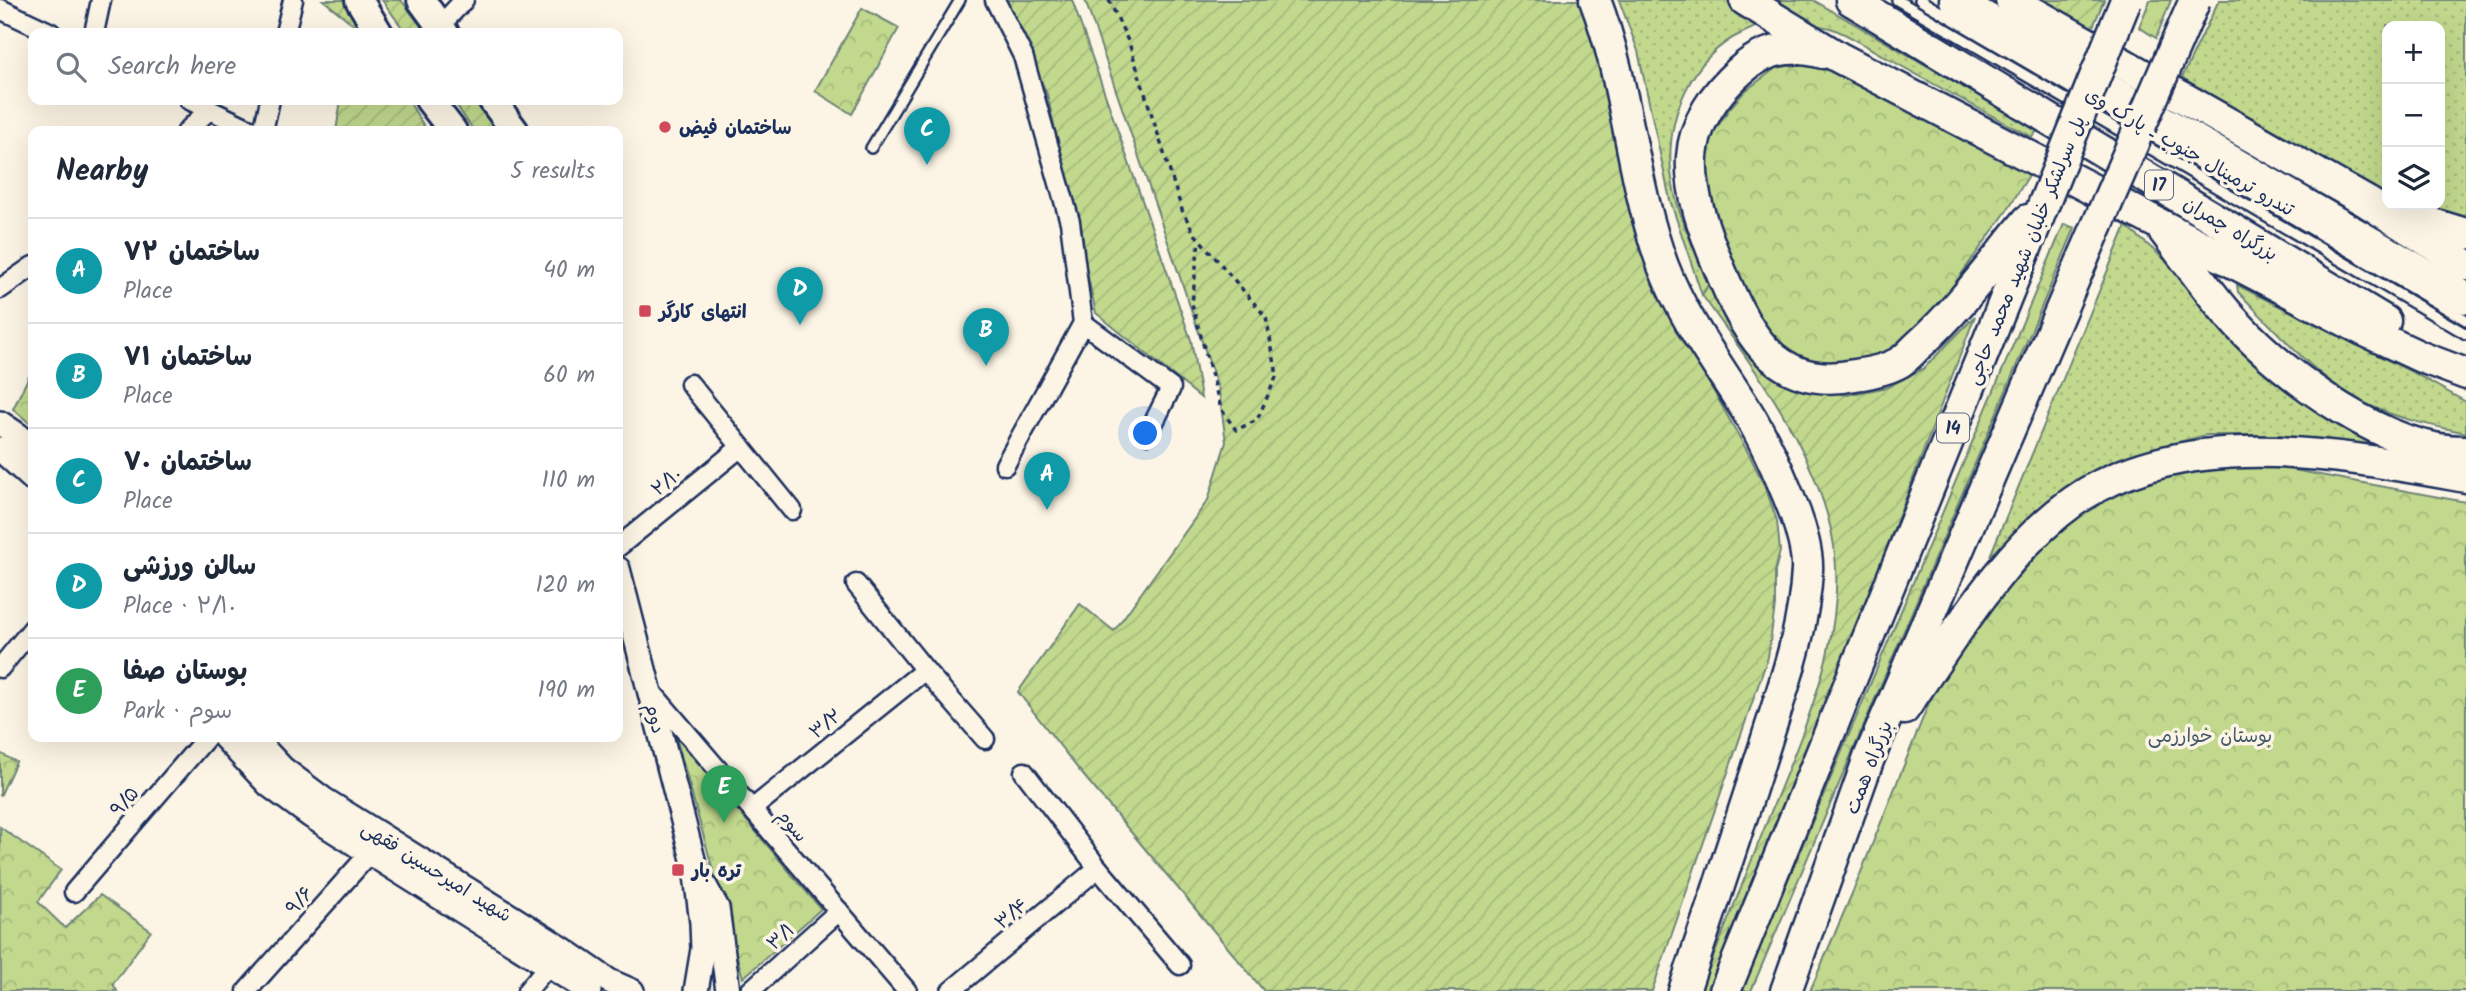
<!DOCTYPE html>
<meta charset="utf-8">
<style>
body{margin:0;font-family:Kalam,"Playpen Sans Arabic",sans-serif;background:#f2f2f3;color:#1f2937}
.controls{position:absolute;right:21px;top:21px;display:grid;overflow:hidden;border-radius:14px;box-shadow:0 7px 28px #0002}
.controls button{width:63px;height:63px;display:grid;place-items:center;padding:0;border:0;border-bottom:2px solid #e0e1e3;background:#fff;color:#1f2937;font:35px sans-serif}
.you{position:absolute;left:1146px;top:434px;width:24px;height:24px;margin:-18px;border:5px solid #fff;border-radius:50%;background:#1a73e8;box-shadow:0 0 0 10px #1a73e833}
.badge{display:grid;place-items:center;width:46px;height:46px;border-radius:50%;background:#1a73e8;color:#fff;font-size:23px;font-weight:700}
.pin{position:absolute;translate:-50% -58px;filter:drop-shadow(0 2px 4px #0008)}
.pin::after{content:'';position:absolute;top:37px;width:24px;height:21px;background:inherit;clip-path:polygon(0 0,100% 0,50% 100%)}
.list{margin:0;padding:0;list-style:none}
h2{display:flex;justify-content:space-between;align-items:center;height:91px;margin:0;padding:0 28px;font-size:30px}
h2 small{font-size:23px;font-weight:400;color:#747a83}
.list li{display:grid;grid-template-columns:46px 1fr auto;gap:21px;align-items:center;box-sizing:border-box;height:105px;padding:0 28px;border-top:2px solid #e0e1e3}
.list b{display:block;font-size:26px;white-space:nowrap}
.list p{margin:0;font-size:23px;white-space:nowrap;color:#747a83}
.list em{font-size:23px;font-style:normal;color:#747a83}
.icon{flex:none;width:38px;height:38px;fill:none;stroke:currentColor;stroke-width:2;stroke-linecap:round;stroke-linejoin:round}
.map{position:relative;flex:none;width:2466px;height:991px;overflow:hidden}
.search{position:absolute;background:#fff;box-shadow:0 7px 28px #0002;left:28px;top:28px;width:595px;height:77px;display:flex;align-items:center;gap:18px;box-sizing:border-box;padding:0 24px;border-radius:14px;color:#747a83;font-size:26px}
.panel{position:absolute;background:#fff;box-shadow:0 7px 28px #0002;left:28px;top:126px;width:595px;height:616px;border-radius:14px}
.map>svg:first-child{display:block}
</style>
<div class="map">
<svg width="2466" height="991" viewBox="0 0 2466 991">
<defs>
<pattern id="grass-dots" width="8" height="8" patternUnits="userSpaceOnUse" patternTransform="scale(1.75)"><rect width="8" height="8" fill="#c1d88d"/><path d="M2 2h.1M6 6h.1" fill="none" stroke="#a5ba7c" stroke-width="1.8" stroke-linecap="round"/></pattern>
<pattern id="forest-crowns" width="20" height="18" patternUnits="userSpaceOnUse" patternTransform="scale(1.75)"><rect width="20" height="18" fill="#c1d88d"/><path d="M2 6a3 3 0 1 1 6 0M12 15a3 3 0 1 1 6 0" fill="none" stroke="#a5ba7c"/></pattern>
<pattern id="garden-furrows" width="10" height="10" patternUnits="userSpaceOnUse" patternTransform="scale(1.75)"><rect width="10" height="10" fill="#c1d88d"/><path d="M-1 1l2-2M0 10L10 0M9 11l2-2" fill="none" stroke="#a5ba7c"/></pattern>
</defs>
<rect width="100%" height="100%" fill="#fcf5e5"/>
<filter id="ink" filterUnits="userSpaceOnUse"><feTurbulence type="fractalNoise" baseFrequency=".0143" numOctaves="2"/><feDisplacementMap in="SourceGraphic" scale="14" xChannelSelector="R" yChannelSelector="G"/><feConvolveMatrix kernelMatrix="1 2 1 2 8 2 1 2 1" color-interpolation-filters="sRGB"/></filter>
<g filter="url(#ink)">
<g fill="url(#grass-dots)" stroke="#6e8476" stroke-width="2">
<path d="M1619 0H1813L2038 130 2032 137C1983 111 1935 85 1887 58 1870 49 1847 33 1830 28 1815 24 1793 21 1777 22 1765 22 1753 28 1742 33 1691 57 1666 117 1671 172 1675 210 1693 248 1710 282L1702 295 1670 200 1638 51Z"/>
<polygon points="2219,0 2466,0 2466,223 2411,205 2440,205 2440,26 2387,26 2387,194 2354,178 2179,84"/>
<polygon points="2126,226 2193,284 2398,450 2280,435 2206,435 2144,451 2107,465 2062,494 1990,556"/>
<path d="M2237 285 2414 373 2466 402V433C2435 426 2402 420 2373 407 2323 387 2276 330 2238 292Z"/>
</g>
<g fill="url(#forest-crowns)" stroke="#6e8476" stroke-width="2">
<polygon points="2150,0 2171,0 2156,38 2139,27"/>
<polygon points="862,8 899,28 852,114 815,91"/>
<polygon points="1812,62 1825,64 2031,172 2006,212 1937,308 1902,346 1870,360 1822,366 1793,354 1764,330 1720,237 1707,186 1706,156 1715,131 1729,109 1745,91 1776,68"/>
<polygon points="2064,224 2075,228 1751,991 1741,991"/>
<polygon points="33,368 33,426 13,409"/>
<polygon points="2245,466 2288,469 2466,502 2466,991 1810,991 1857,882 1937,683 2017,569 2088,504 2168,472"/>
<polygon points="676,737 821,909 743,978"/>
<polygon points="0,753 16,762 0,796"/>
<polygon points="0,827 61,870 38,902 65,928 100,895 151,931 113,984 117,991 1,991"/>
</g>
<g fill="url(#garden-furrows)" stroke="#6e8476" stroke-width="2">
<polygon points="323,0 348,0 368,33 352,33 353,24"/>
<polygon points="382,0 401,0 426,33 406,33"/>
<polygon points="1004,0 1072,0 1191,340 1201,398 1096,313 1047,94"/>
<polygon points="1085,0 1584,0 1685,340 1750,456 1766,489 1777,521 1780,551 1775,571 1775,606 1768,657 1652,991 1264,991 1079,770 1018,692 1080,604 1114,631 1208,500 1226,442 1219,391"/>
<polygon points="2030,0 2104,0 2090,34"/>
<polygon points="341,100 408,100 427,131 336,131"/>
<polygon points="453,100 480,100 505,131 474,131"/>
<path d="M1710 282 1769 373 1798 386 1847 395 1888 387 1924 368 1975 316 1864 607 1711 991H1700C1723 934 1745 876 1768 819 1806 724 1858 617 1827 514 1803 431 1751 364 1702 295Z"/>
</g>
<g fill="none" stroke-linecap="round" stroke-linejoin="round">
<g stroke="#1b2f5e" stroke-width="14">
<g id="lane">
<polyline points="1897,0 2466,334"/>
<polyline points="1920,0 2466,320"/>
<polyline points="871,148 960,0"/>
</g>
</g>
<g stroke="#1b2f5e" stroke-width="23">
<g id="street">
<polyline points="995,0 1023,56 1070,222 1083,323 1005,465"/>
<polyline points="0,9 51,33"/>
<polyline points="440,26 464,0"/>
<polyline points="94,33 101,0"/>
<polyline points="285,33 293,0"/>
<polyline points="189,100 254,131"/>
<polyline points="187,131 209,110"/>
<polyline points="263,131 270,100"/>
<polyline points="0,289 33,266"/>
<polyline points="1083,323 1171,388 1148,434"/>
<polyline points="690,384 792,510"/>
<polyline points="618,547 741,447"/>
<polyline points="856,584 925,670 985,739"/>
<polyline points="0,668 33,628"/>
<polyline points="650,690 907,991"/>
<polyline points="1024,772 1098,868 1180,965"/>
<polyline points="752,809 925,670"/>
<polyline points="74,892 207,737"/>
<polyline points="247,991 369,854 376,843"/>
<polyline points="527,991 556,956"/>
<polyline points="750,991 839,911"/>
<polyline points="951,991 1098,868"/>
</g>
</g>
<g stroke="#1b2f5e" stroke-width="28">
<g id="secondary">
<polyline points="0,423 18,435 33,449"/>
<polyline points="0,449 33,479"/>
<polyline points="618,569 695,867 702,923 703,949 696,991"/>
<polyline points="224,737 269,785 311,816 589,991"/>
<polyline points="253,737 283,769 323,799 561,948 609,981 632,991"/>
<polyline points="701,879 717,908 728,991"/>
</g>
</g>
<g stroke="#1b2f5e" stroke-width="32">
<g id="primary">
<polyline points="359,0 379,33"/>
<polyline points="421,0 445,33"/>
<polyline points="429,100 453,131"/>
<polyline points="492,100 515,131"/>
</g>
</g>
<g stroke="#1b2f5e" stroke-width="35">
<g id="highway">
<path d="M1595 0C1628 86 1631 180 1663 266 1683 318 1716 362 1745 408 1766 441 1781 477 1795 513 1801 529 1808 554 1807 570 1804 631 1783 687 1765 745 1739 827 1711 909 1684 991"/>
<polyline points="1745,0 1838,57 2363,330 2421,357 2466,374"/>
<polyline points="1851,0 2385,321"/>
<polyline points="1955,0 2466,298"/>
<polyline points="2011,0 2367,202 2466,265"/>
<path d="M1823 53C1791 44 1764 49 1740 71 1715 93 1694 123 1692 157 1690 193 1703 227 1716 260 1743 325 1770 392 1855 375 1869 373 1888 369 1900 362 1908 357 1914 349 1920 344 1961 307 1993 262 2028 220"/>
<polyline points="2413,218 2466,234"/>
<path d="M2164 231C2188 262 2210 295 2237 324 2287 378 2389 453 2466 451"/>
<path d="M1904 709C1934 665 1965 616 1998 575 2019 549 2047 520 2074 501 2186 424 2341 455 2466 477"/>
<polyline points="1725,991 2045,201"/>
<polyline points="1786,991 1869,758 2084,256"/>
</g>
</g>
<polyline stroke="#1b2f5e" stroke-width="3.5" stroke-dasharray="5 5" stroke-linecap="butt" points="1109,0 1129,43 1182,210 1194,233 1266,317 1277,375 1257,420 1236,430 1221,409 1192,304 1199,240"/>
<use href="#lane" stroke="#fcf5e5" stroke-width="9"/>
<use href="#street" stroke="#fcf5e5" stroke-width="18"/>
<use href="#secondary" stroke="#fcf5e5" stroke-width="23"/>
<use href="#primary" stroke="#fcf5e5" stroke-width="26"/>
<use href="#highway" stroke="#fcf5e5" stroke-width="30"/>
<g stroke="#1b2f5e" stroke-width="35" stroke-linecap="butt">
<g id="highway-bridge">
<polyline points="2045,201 2126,0"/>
<polyline points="2084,256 2195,0"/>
</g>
</g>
<use href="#highway-bridge" stroke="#fcf5e5" stroke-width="30"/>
</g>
</g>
<g fill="#d1495b" stroke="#fcf5e5" stroke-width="2.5">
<circle cx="665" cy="127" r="7"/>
<rect x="638" y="304" width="14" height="14" rx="3.5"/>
<rect x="671" y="863" width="14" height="14" rx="3.5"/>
</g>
<g text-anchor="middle" stroke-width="7" stroke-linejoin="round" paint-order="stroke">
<g fill="#fcf5e5" stroke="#5e6a86" stroke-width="2">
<rect x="2145" y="170.5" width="28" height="29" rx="5"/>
<rect x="1937" y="413.5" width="32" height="29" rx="5"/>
</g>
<g font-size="18" font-weight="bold" fill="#1b2f5e">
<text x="2159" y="191">17</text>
<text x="1953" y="434">14</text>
</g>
<g font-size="19" font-weight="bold" fill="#1b2f5e" stroke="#fcf5e5" text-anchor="start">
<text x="679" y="134">ساختمان فیض</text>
<text x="659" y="318">انتهای کارگر</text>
<text x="692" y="877">تره بار</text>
</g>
<g font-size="19" fill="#1b2f5e" stroke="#fcf5e5">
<text transform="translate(2190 151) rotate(30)" y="7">تندرو ترمینال جنوب ـ پارک وی</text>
<text transform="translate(2231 228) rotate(31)" y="7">بزرگراه چمران</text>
<text transform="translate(2025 250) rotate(-68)" y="7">پل سرلشکر خلبان شهید محمد حاجی</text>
<text transform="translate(666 481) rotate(-39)" y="7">۲/۱۰</text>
<text transform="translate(656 718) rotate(75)" y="7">دوم</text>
<text transform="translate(825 723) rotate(-39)" y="7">۳/۲</text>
<text transform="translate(1868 767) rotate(-69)" y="7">بزرگراه همت</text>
<text transform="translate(124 801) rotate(-49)" y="7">۹/۵</text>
<text transform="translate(793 825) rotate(50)" y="7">سوم</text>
<text transform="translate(437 871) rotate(32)" y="7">شهید امیرحسین فقهی</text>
<text transform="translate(299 900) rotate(-48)" y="7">۹/۶</text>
<text transform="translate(1011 913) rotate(-40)" y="7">۳/۴</text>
<text transform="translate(780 936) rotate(-42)" y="7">۳/۱</text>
</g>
<g font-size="19" fill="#44596a" stroke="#fcf5e5">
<text x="2210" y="742">بوستان خوارزمی</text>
</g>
</g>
</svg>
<div class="controls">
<button>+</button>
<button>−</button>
<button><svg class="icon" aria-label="layers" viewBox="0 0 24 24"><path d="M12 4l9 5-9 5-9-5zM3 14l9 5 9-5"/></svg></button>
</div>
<div class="you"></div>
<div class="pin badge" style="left:1047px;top:510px;background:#0f9aa8">A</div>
<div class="pin badge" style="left:986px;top:366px;background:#0f9aa8">B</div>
<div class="pin badge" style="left:927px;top:165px;background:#0f9aa8">C</div>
<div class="pin badge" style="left:800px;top:325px;background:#0f9aa8">D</div>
<div class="pin badge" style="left:724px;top:823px;background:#2e9e5b">E</div>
<div class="search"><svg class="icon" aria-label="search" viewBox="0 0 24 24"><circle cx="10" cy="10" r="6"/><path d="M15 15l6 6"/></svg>Search here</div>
<section class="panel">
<h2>Nearby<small>5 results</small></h2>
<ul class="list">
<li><span class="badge" style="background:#0f9aa8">A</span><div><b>ساختمان ۷۲</b><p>Place</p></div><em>40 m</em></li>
<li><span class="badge" style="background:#0f9aa8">B</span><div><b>ساختمان ۷۱</b><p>Place</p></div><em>60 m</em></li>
<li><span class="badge" style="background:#0f9aa8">C</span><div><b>ساختمان ۷۰</b><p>Place</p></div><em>110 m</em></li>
<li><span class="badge" style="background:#0f9aa8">D</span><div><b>سالن ورزشی</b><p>Place · ۲/۱۰</p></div><em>120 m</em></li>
<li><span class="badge" style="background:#2e9e5b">E</span><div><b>بوستان صفا</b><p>Park · سوم</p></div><em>190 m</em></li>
</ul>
</section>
</div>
